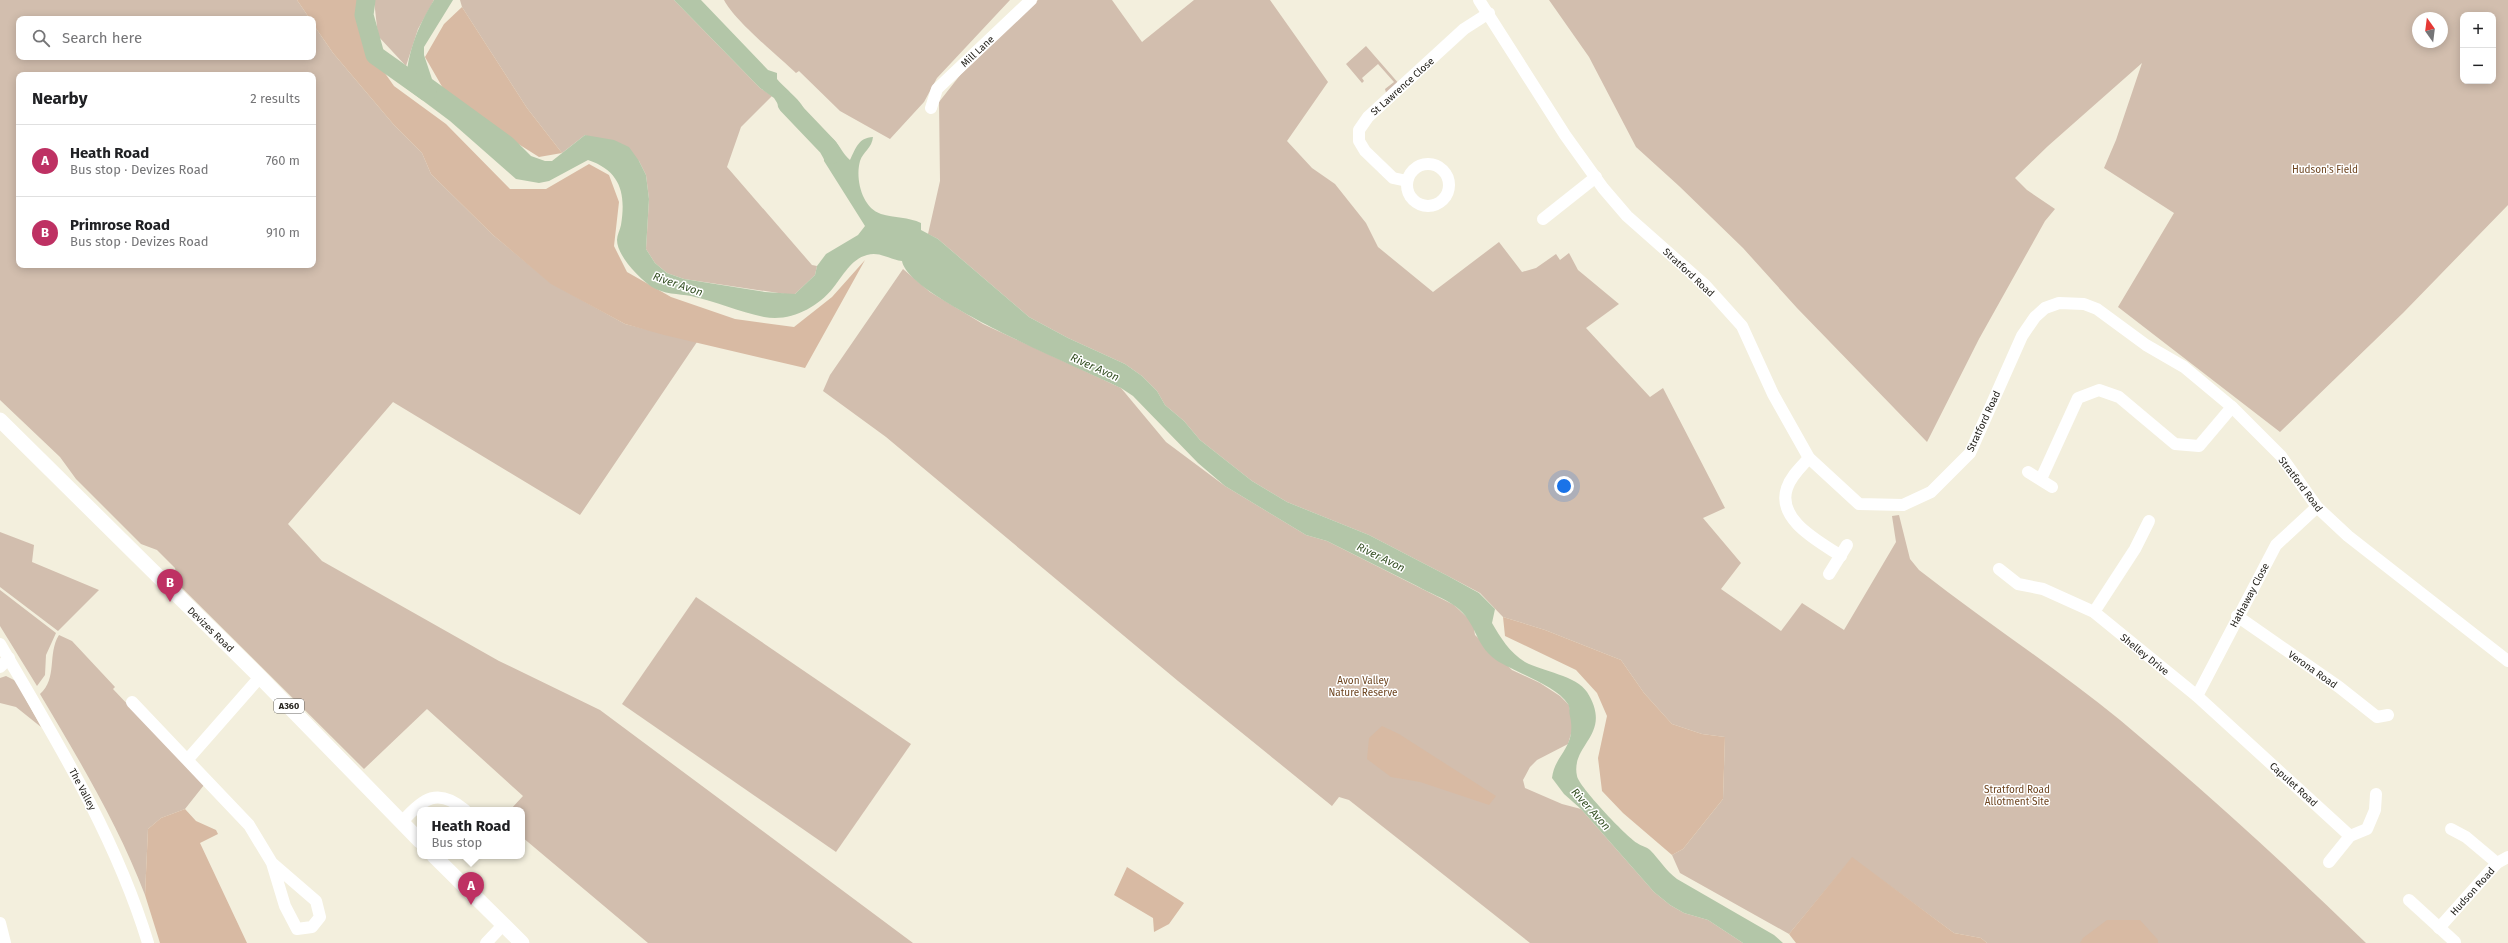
<!DOCTYPE html>
<meta charset="utf-8">
<style>
body{margin:0;font-family:"Fira Sans",sans-serif;background:#f6f6f6;color:#202124}
.controls{position:absolute;right:12px;top:12px;display:grid;overflow:hidden;border-radius:8px;box-shadow:0 2px 10px #0003}
.controls button{width:36px;height:36px;display:grid;place-items:center;padding:0;border:0;border-bottom:1px solid #e0e0e0;background:#fff;color:#202124;font:20px sans-serif}
.compass{position:absolute;left:2412px;top:12px;width:36px;height:36px;border-radius:50%;background:#fff;box-shadow:0 2px 10px #0003;rotate:346deg}
.you{position:absolute;left:1564px;top:486px;width:14px;height:14px;margin:-10px;border:3px solid #fff;border-radius:50%;background:#1a73e8;box-shadow:0 0 0 6px #1a73e833}
.badge{display:grid;place-items:center;width:26px;height:26px;border-radius:50%;background:#be3163;color:#fff;font-size:13px;font-weight:700}
.pin{position:absolute;translate:-50% -33px;filter:drop-shadow(0 1px 2px #0008)}
.pin::after{content:'';position:absolute;top:21px;width:14px;height:12px;background:inherit;clip-path:polygon(0 0,100% 0,50% 100%)}
.popup{position:absolute;left:417px;top:807px;width:108px;height:52px;box-sizing:border-box;display:grid;place-content:center;border-radius:8px;background:#fff;filter:drop-shadow(0 1px 3px #0005);font-size:13px;white-space:nowrap;color:#757577}
.popup b{font-size:15px;color:#202124}
.popup::after{content:'';position:absolute;left:50%;top:100%;margin-left:-8px;border:8px solid transparent;border-top-color:#fff}
.list{margin:0;padding:0;list-style:none}
h2{display:flex;justify-content:space-between;align-items:center;height:52px;margin:0;padding:0 16px;font-size:17px}
h2 small{font-size:13px;font-weight:400;color:#757577}
.list li{display:grid;grid-template-columns:26px 1fr auto;gap:12px;align-items:center;box-sizing:border-box;height:72px;padding:0 16px;border-top:1px solid #e0e0e0}
.list b{display:block;font-size:15px;white-space:nowrap}
.list p{margin:0;font-size:13px;white-space:nowrap;color:#757577}
.list em{font-size:13px;font-style:normal;color:#757577}
.icon{flex:none;width:22px;height:22px;fill:none;stroke:currentColor;stroke-width:2;stroke-linecap:round;stroke-linejoin:round}
.map{position:relative;flex:none;width:2508px;height:943px;overflow:hidden}
.search{position:absolute;background:#fff;box-shadow:0 2px 10px #0003;left:16px;top:16px;width:300px;height:44px;display:flex;align-items:center;gap:10px;box-sizing:border-box;padding:0 14px;border-radius:8px;color:#757577;font-size:15px}
.panel{position:absolute;background:#fff;box-shadow:0 2px 10px #0003;left:16px;top:72px;width:300px;height:196px;border-radius:8px}
.map>svg:first-child{display:block}
</style>
<div class="map">
<svg width="2508" height="943" viewBox="0 0 2508 943">
<rect width="100%" height="100%" fill="#f3efdd"/>
<g fill="#d2beae" fill-rule="evenodd">
<path d="M0 0H297L310 19H19V57H313V24L333 53 394 125 422 153 431 174 493 235 551 283 625 324 697 342 580 515 393 402 288 524 322 561 499 661 600 710 913 943H648L522 837V810H510L523 796 427 709 364 769 178 584 175 568 157 550 141 544 76 479 60 457 0 400ZM19 75H313V265H19Z"/>
<polygon points="374,0 434,0 418,29 406,66 378,36"/>
<polygon points="460,0 674,0 760,88 772,96 741,127 727,167 812,265 817,266 815,275 795,294 785,294 684,279 667,273 655,263 646,249 649,199 646,175 639,161 585,135 562,153 527,108 462,7"/>
<path d="M724 0H1010L937 78 924 102 890 139 840 111 799 71 796 73C778 56 734 20 724 0Z"/>
<path d="M1038 0H1112L1142 42 1194 0H1270L1328 82 1287 141 1312 168 1335 184 1366 223 1378 247 1433 292 1499 242 1522 272 1536 268 1556 254 1560 260 1569 253 1578 270 1619 304 1586 328 1650 397 1663 388 1725 508 1703 518 1741 563 1721 589 1781 631 1802 603 1844 630 1896 542 1892 516 1899 515 1910 559 1919 570C1985 622 2055 667 2120 720 2205 791 2287 866 2366 943H1987L1981 938 1954 933 1852 858 1789 934 1680 873 1672 855 1683 849 1723 799 1725 737 1702 734 1672 724 1644 693 1621 660 1545 630 1503 617 1480 593 1448 576 1369 535 1287 502 1252 481 1200 440 1184 421 1165 405 1157 391 1142 376 1125 364 1068 338 1029 317 938 239 928 234 940 181 939 102 961 74Z"/>
<path d="M1549 0H2508V205L2403 313 2280 432 2118 307 2174 213 2104 168 2116 140 2142 63 2048 146 2015 178 2027 190 2055 209 2045 221 1979 339 1927 442 1797 308 1743 248 1679 186 1636 147 1589 57ZM2463 15H2493V81H2463ZM2418 18H2442V42H2418Z"/>
<polygon points="1366,46 1400,85 1387,96 1385,89 1394,82 1378,64 1362,78 1364,81 1362,83 1346,64"/>
<polygon points="903,269 930,292 983,324 1121,388 1166,442 1225,486 1306,535 1327,541 1454,605 1473,623 1475,635 1512,670 1540,683 1560,696 1569,705 1573,727 1568,744 1537,760 1530,767 1523,780 1525,788 1562,804 1581,809 1654,892 1670,905 1684,913 1708,920 1743,943 1530,943 1349,800 1339,797 1332,806 1178,681 886,437 823,391 830,375"/>
<polygon points="0,532 34,545 32,562 99,590 58,631 0,587"/>
<polygon points="0,590 56,633 46,655 45,675 37,686 0,626"/>
<polygon points="696,597 911,744 836,852 622,704"/>
<path d="M59 635 72 641 115 687 113 689 204 785 185 809 161 818 148 829 145 895C118 824 79 760 40 694 58 678 47 654 59 635Z"/>
<polygon points="6,676 16,681 41,727 16,707 0,703 0,678"/>
</g>
<g fill="#d8baa3">
<polygon points="297,0 362,0 363,42 394,86 446,124 510,189 546,189 589,164 609,175 619,202 614,246 627,272 671,297 735,319 794,327 832,297 865,260 805,368 664,335 625,324 551,284 493,235 431,174 422,153 394,125 333,53 313,24 313,19 310,19"/>
<polygon points="462,7 527,108 562,153 539,157 490,126 444,90 425,57 444,24"/>
<polygon points="1503,617 1545,630 1621,660 1644,693 1672,724 1702,734 1725,737 1723,799 1683,849 1672,855 1623,813 1602,791 1598,758 1607,716 1597,693 1576,670 1505,636"/>
<polygon points="1382,726 1399,734 1496,796 1489,805 1420,782 1391,777 1367,759 1369,738"/>
<polygon points="185,809 196,821 216,830 218,834 200,843 247,943 160,943 145,895 148,829 161,818"/>
<polygon points="1852,857 1954,933 1981,938 1987,943 1796,943 1789,934"/>
<polygon points="1127,867 1184,903 1169,924 1154,932 1153,918 1114,895"/>
<polygon points="2107,920 2140,920 2158,940 2158,943 2080,943 2083,938"/>
</g>
<g fill="#b3c6a8">
<path d="M434 0H453L424 47V55L432 79 513 138 531 156 545 161H552L585 135 614 140 629 147 639 161 646 175 649 199 646 249 655 263 667 273 684 279 765 292 795 294 815 275 817 266 826 254 858 235 865 226 824 161 823 145 814 136 821 130C826 136 832 137 836 142 841 148 843 154 850 160 856 148 858 138 873 137 872 148 863 152 860 161 855 179 862 208 881 214 894 218 909 217 921 223V230L938 239 1029 317 1068 338 1125 364 1142 376 1157 391 1165 405 1184 421 1200 440 1252 481 1287 502 1369 535 1448 576 1479 593 1495 609 1492 623C1500 637 1510 653 1525 662 1542 671 1577 676 1587 692 1614 735 1570 744 1577 776 1579 787 1626 836 1637 843 1641 846 1647 847 1650 850 1660 860 1666 871 1677 879L1774 935 1783 943H1743L1708 920 1684 913 1670 905 1654 892 1581 809 1564 794 1552 778C1555 753 1577 748 1570 716 1569 713 1570 707 1568 704 1556 685 1516 673 1496 660 1473 643 1478 623 1455 606 1444 598 1429 593 1417 586 1387 571 1357 556 1327 541L1306 535 1225 486 1198 463 1133 396 1121 388C1083 369 908 298 902 261 890 260 880 251 867 255 851 259 843 276 833 288 817 308 790 322 764 317 739 312 715 301 691 296 679 294 663 294 652 287 640 279 617 256 617 240 617 235 620 230 621 225 626 194 621 171 588 160L549 181 539 183 516 179 450 121 406 88C406 56 417 27 434 0Z"/>
<path d="M674 0H701L768 70 777 73V79C788 92 805 102 808 119L804 124 781 109 774 98 760 88Z"/>
</g>
<g fill="none" stroke-linecap="round" stroke-linejoin="round">
<g stroke="#b3c6a8" stroke-width="19">
<polyline points="366,0 364,15 375,55 427,92"/>
<polyline points="787,104 828,147 832,154"/>
</g>
<g stroke="#fff" stroke-width="12">
<polyline points="1479,0 1565,135 1603,188 1627,216 1705,285 1742,326 1773,394 1809,458 1859,504 1903,505 1931,492 1970,453 2022,336 2035,317 2045,308 2059,303 2084,304 2097,309 2146,345 2184,367 2232,407 2281,456 2317,507 2348,536 2508,661"/>
<polyline points="931,108 937,89 1031,0"/>
<circle cx="1428" cy="185" r="21"/>
<polyline points="1407,181 1393,178 1365,151 1359,141 1359,130 1368,117 1464,29 1489,13"/>
<polyline points="1543,219 1596,177"/>
<path d="M1809 458C1801 467 1791 476 1787 488 1776 520 1820 542 1841 556"/>
<polyline points="2028,472 2052,487"/>
<polyline points="2041,479 2078,398 2099,390 2119,397 2175,444 2199,446 2232,407"/>
<polyline points="1999,569 2018,584 2043,589 2094,612 2197,696 2350,836 2367,829 2375,810 2376,794"/>
<polyline points="1829,574 1847,545"/>
<polyline points="2094,612 2135,549 2149,521"/>
<polyline points="2237,616 2339,687 2377,717 2388,715"/>
<path d="M0 644C56 740 115 835 148 943"/>
<polyline points="0,667 9,658"/>
<polyline points="2197,696 2276,545 2317,507"/>
<polyline points="132,702 249,825 272,863 285,906 297,929 312,927 320,917 316,901 272,863"/>
<polyline points="188,759 260,677"/>
<path d="M402 822C423 798 438 787 465 810"/>
<polyline points="2451,829 2466,837 2497,863"/>
<polyline points="2329,862 2350,836"/>
<polyline points="2409,900 2455,942"/>
<polyline points="0,923 5,943"/>
<polyline points="2439,928 2497,863 2508,857"/>
<polyline points="486,943 503,925"/>
</g>
<g stroke="#fff" stroke-width="15">
<polyline points="0,420 260,677 420,841"/>
<polyline points="434,856 522,943"/>
</g>
</g>
<g text-anchor="middle" stroke-width="3" stroke-linejoin="round" paint-order="stroke">
<rect fill="#fff" stroke="#666561" stroke-width="1" x="274" y="699" width="30" height="14" rx="3"/>
<g font-size="9" font-weight="bold" fill="#25231d">
<text x="289" y="709">A360</text>
</g>
<g font-size="10" fill="#25231d" stroke="#fff">
<text transform="translate(977 51) rotate(-43)" y="4">Mill Lane</text>
<text transform="translate(1402 86) rotate(-42)" y="4">St Lawrence Close</text>
<text transform="translate(1689 272) rotate(43)" y="4">Stratford Road</text>
<text transform="translate(1983 421) rotate(-65)" y="4">Stratford Road</text>
<text transform="translate(2301 484) rotate(53)" y="4">Stratford Road</text>
<text transform="translate(2249 595) rotate(-62)" y="4">Hathaway Close</text>
<text transform="translate(211 629) rotate(44)" y="4">Devizes Road</text>
<text transform="translate(2145 654) rotate(39)" y="4">Shelley Drive</text>
<text transform="translate(2313 669) rotate(35)" y="4">Verona Road</text>
<text transform="translate(2294 784) rotate(42)" y="4">Capulet Road</text>
<text transform="translate(83 789) rotate(62)" y="4">The Valley</text>
<text transform="translate(2472 891) rotate(-48)" y="4">Hudson Road</text>
</g>
<g font-size="10" fill="#6d441f" stroke="#fff">
<text x="2325" y="173">Hudson's Field</text>
<text x="1363" y="684">Avon Valley<tspan x="1363" dy="12">Nature Reserve</tspan></text>
<text x="2017" y="793">Stratford Road<tspan x="2017" dy="12">Allotment Site</tspan></text>
</g>
<g font-size="11" font-style="italic" fill="#344f23" stroke="#fff">
<text transform="translate(678 284) rotate(19)" y="4">River Avon</text>
<text transform="translate(1095 367) rotate(24)" y="4">River Avon</text>
<text transform="translate(1381 557) rotate(26)" y="4">River Avon</text>
<text transform="translate(1591 809) rotate(48)" y="4">River Avon</text>
</g>
</g>
</svg>
<div class="controls">
<button>+</button>
<button>−</button>
</div>
<svg class="compass" viewBox="-18 -18 36 36"><path d="M0-13l5 13h-10z" fill="#e53935"/><path d="M0 13l5-13h-10z" fill="#757577"/></svg>
<div class="you"></div>
<div class="pin badge" style="left:471px;top:905px">A</div>
<div class="popup"><b>Heath Road</b>Bus stop</div>
<div class="pin badge" style="left:170px;top:602px">B</div>
<div class="search"><svg class="icon" aria-label="search" viewBox="0 0 24 24"><circle cx="10" cy="10" r="6"/><path d="M15 15l6 6"/></svg>Search here</div>
<section class="panel">
<h2>Nearby<small>2 results</small></h2>
<ul class="list">
<li><span class="badge">A</span><div><b>Heath Road</b><p>Bus stop · Devizes Road</p></div><em>760 m</em></li>
<li><span class="badge">B</span><div><b>Primrose Road</b><p>Bus stop · Devizes Road</p></div><em>910 m</em></li>
</ul>
</section>
</div>
